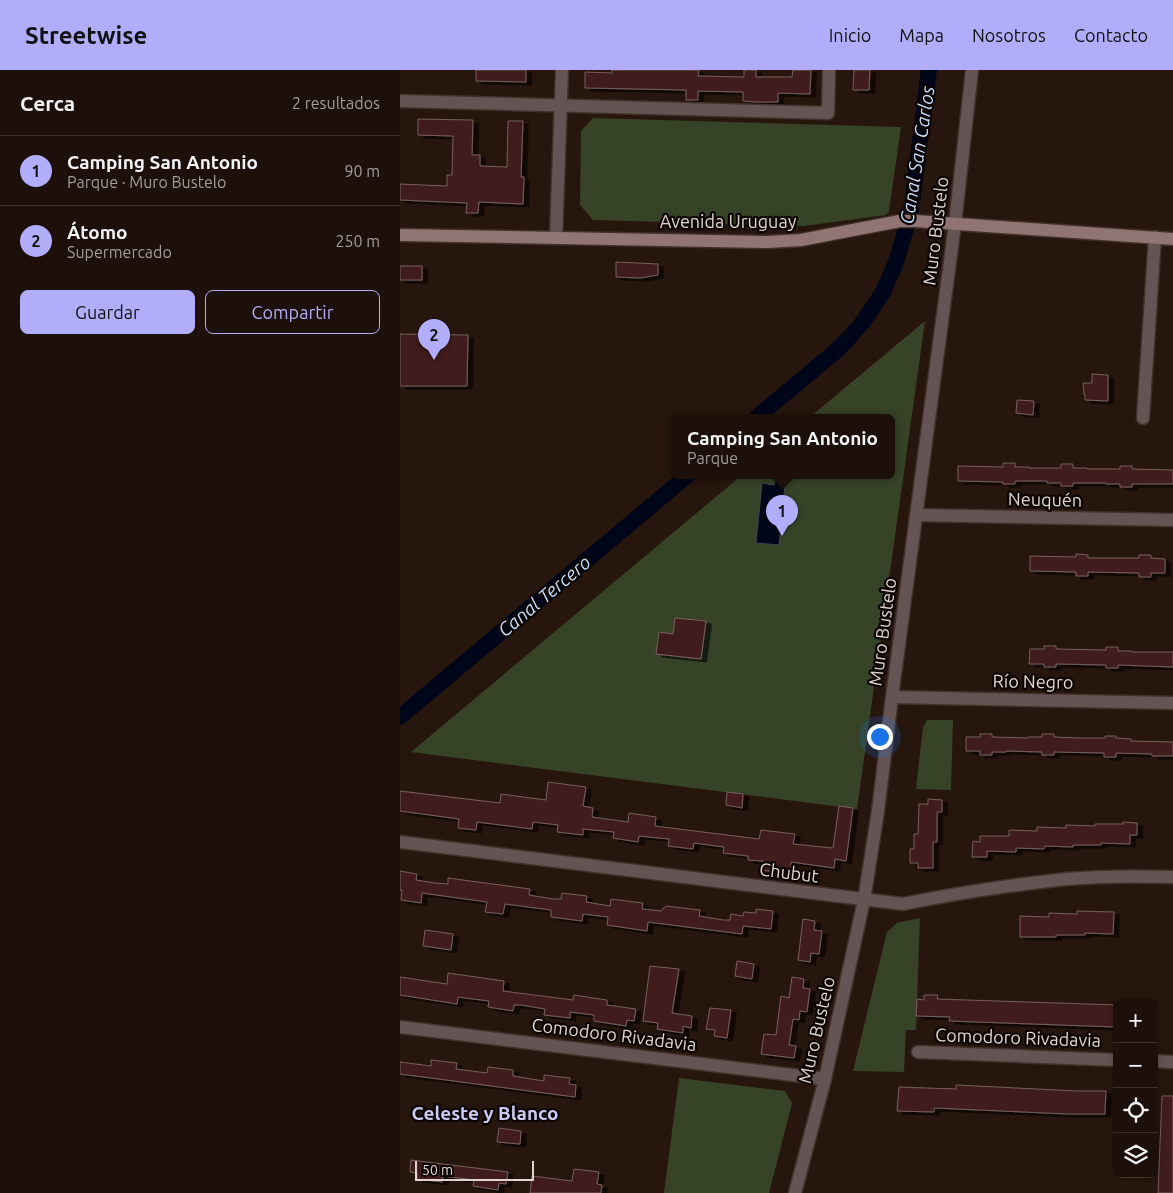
<!DOCTYPE html>
<html lang="es">
<meta charset="utf-8">
<style>
body{margin:0;font-family:Ubuntu,sans-serif;background:#251913;color:#f1f3f6}
.controls{position:absolute;right:15px;bottom:15px;display:grid;overflow:hidden;border-radius:8px;box-shadow:0 2px 8px #0003}
.controls button{width:45px;height:45px;display:grid;place-items:center;padding:0;border:0;border-bottom:1px solid #3b302b;background:#1d100a;color:#f1f3f6;font:25px sans-serif}
.scale{position:absolute;left:15px;bottom:12px;width:119px;box-sizing:border-box;padding-left:5px;border:2px solid #e1d4ce;border-top:0;font-size:14px;line-height:18px;white-space:nowrap;color:#e1d4ce;-webkit-text-stroke:4px #0b0503;paint-order:stroke}
.you{position:absolute;left:479px;top:666px;width:18px;height:18px;margin:-12px;border:4px solid #fff;border-radius:50%;background:#1a73e8;box-shadow:0 0 0 8px #1a73e833}
.badge{display:grid;place-items:center;width:32px;height:32px;border-radius:50%;background:#b1adfa;color:#111;font-size:16px;font-weight:700}
.pin{position:absolute;translate:-50% -41px;filter:drop-shadow(0 1px 2px #0008)}
.pin::after{content:'';position:absolute;top:26px;width:18px;height:15px;background:inherit;clip-path:polygon(0 0,100% 0,50% 100%)}
.popup{position:absolute;left:270px;top:344px;width:225px;height:65px;box-sizing:border-box;display:grid;place-content:center;border-radius:8px;background:#1d100a;filter:drop-shadow(0 1px 4px #0005);font-size:16px;white-space:nowrap;color:#a09d9c}
.popup b{font-size:19px;color:#f1f3f6}
.popup::after{content:'';position:absolute;left:50%;top:100%;margin-left:-10px;border:10px solid transparent;border-top-color:#1d100a}
.list{margin:0;padding:0;list-style:none}
h2{display:flex;justify-content:space-between;align-items:center;height:65px;margin:0;padding:0 20px;font-size:21px}
h2 small{font-size:16px;font-weight:400;color:#a09d9c}
.list li{display:grid;grid-template-columns:32px 1fr auto;gap:15px;align-items:center;box-sizing:border-box;height:70px;padding:0 20px;border-top:1px solid #3b302b}
.list b{display:block;font-size:19px;white-space:nowrap}
.list p{margin:0;font-size:16px;white-space:nowrap;color:#a09d9c}
.list em{font-size:16px;font-style:normal;color:#a09d9c}
.actions{display:flex;gap:10px;padding:15px 20px}
.actions a{flex:1;padding:11px 0;border:1px solid #b1adfa;border-radius:8px;text-align:center;font-size:18px;color:#b1adfa}
.actions .main{background:#b1adfa;color:#111}
.icon{flex:none;width:28px;height:28px;fill:none;stroke:currentColor;stroke-width:2;stroke-linecap:round;stroke-linejoin:round}
.map{position:relative;flex:none;width:773px;height:1123px;overflow:hidden}
header{display:flex;align-items:center;gap:30px;box-sizing:border-box;height:70px;padding:0 25px;background:#b1adfa;color:#111}
header strong{font-size:24px}
nav{display:flex;gap:28px;margin-inline-start:auto;font-size:18px}
main{display:flex}
aside{flex:1;background:#1d100a}
.map>svg:first-child{display:block}
</style>
<header>
<strong>Streetwise</strong>
<nav><a>Inicio</a><a>Mapa</a><a>Nosotros</a><a>Contacto</a></nav>
</header>
<main>
<aside>
<h2>Cerca<small>2 resultados</small></h2>
<ul class="list">
<li><span class="badge">1</span><div><b>Camping San Antonio</b><p>Parque · Muro Bustelo</p></div><em>90 m</em></li>
<li><span class="badge">2</span><div><b>Átomo</b><p>Supermercado</p></div><em>250 m</em></li>
</ul>
<div class="actions"><a class="main">Guardar</a><a>Compartir</a></div>
</aside>
<div class="map">
<svg width="773" height="1123" viewBox="0 0 773 1123">
<defs>
<filter id="shadow"><feDropShadow dx="5.5" dy="3" stdDeviation="0" flood-color="#0009"/></filter>
</defs>
<rect width="100%" height="100%" fill="#27160d"/>
<g fill="#374327">
<polygon points="193,48 501,57 489,141 486,145 404,156 193,150 180,135 181,61"/>
<polygon points="525,251 457,739 11,682 342,405 491,405 491,347 410,347"/>
<polygon points="527,650 553,650 551,720 516,719 523,657"/>
<polygon points="520,848 516,960 506,960 504,1002 453,1001 487,862 497,853"/>
<polygon points="279,1008 385,1021 392,1033 369,1123 264,1123"/>
</g>
<polygon fill="#000619" stroke="#44444f" points="375,411 379,411 379,415 385,415 379,475 356,473 362,413 374,415"/>
<g fill="none" stroke-linecap="round" stroke-linejoin="round">
<g stroke="#000619" stroke-width="16">
<polyline points="357,347 436,281 449,268 463,252 483,222 496,192 511,142 529,0"/>
<polyline points="0,647 288,405"/>
</g>
</g>
<g fill="#3f1f1f" stroke="#775f5e" filter="url(#shadow)">
<polygon points="76,0 126,0 126,12 76,11"/>
<polygon points="212,0 299,0 298,6 344,7 344,0 356,0 356,7 392,7 393,0 411,0 410,24 378,23 378,32 355,32 343,31 343,22 298,21 298,30 286,30 286,20 185,18 185,2 212,3"/>
<polygon points="454,0 470,0 469,20 453,20"/>
<polygon points="18,49 73,50 72,85 80,85 80,96 107,97 108,51 123,51 121,107 124,107 123,134 79,132 78,143 66,143 67,133 0,130 0,114 47,116 47,105 52,105 53,66 18,65"/>
<polygon points="216,192 258,194 258,205 240,208 216,207"/>
<rect x="0" y="196" width="22" height="14"/>
<polygon points="0,264 68,265 67,316 0,316"/>
<polygon points="692,304 708,305 708,331 685,330 685,325 684,325 683,313 692,313"/>
<polygon points="617,330 634,331 633,345 616,343"/>
<polygon points="603,393 615,393 615,397 629,397 629,398 661,398 661,394 673,394 673,398 687,398 687,399 720,399 720,396 732,396 732,399 773,400 773,414 732,414 732,417 720,417 720,414 706,414 706,413 673,413 673,416 661,416 661,413 647,413 647,411 615,411 615,414 603,414 603,412 558,411 558,396 603,397"/>
<polygon points="676,484 688,485 688,488 739,488 739,485 751,485 751,488 765,489 765,503 751,503 751,507 739,507 739,503 688,502 688,506 676,506 676,502 630,501 630,486 676,487"/>
<polygon points="275,548 306,551 301,589 256,584 259,562 273,564"/>
<polygon points="644,576 656,576 656,579 706,580 706,577 718,577 718,581 732,581 732,582 773,582 773,597 718,595 718,598 706,598 706,595 656,594 656,597 644,597 644,594 629,594 630,579 644,579"/>
<polygon points="580,664 592,664 592,667 628,668 628,667 642,667 642,664 654,664 654,667 680,668 705,668 705,666 716,666 716,668 731,669 731,671 773,672 773,686 752,686 752,684 716,683 716,687 704,687 704,683 654,682 654,685 642,685 642,682 606,681 606,682 592,682 592,685 580,685 580,681 566,681 566,667 580,667"/>
<polygon points="148,712 186,717 183,736 193,738 192,747 228,752 229,743 256,747 255,756 359,769 361,760 395,764 393,774 433,778 439,736 453,738 446,791 435,789 434,798 391,792 390,804 362,800 363,791 348,790 348,786 323,783 324,777 294,773 293,779 268,776 269,769 239,766 238,772 213,768 214,762 183,759 183,765 157,762 158,755 133,752 132,759 77,752 76,760 58,758 59,749 0,741 0,721 100,733 101,724 146,730"/>
<polygon points="327,722 343,724 342,738 326,735"/>
<polygon points="528,729 542,730 542,742 537,742 537,772 533,772 533,798 518,798 518,793 510,793 510,779 514,779 514,764 518,764 519,734 528,734"/>
<polygon points="723,752 737,753 737,765 730,765 730,774 701,773 701,775 673,775 673,777 645,776 644,779 616,778 616,782 587,781 587,787 572,787 573,771 580,772 580,766 609,766 609,760 637,761 637,757 666,758 666,755 695,756 695,754 723,754"/>
<polygon points="0,801 17,804 16,810 35,813 48,814 48,808 130,819 129,825 153,829 161,829 162,823 187,826 186,832 210,836 211,829 243,833 242,839 261,841 266,836 300,840 299,846 323,850 330,850 331,844 343,846 344,842 356,843 356,839 373,841 371,859 343,856 342,864 248,852 247,861 207,855 208,847 183,844 182,851 151,847 151,840 105,834 103,844 85,842 87,832 22,823 21,833 1,830 2,820 0,820"/>
<polygon points="677,841 714,842 713,864 685,863 685,865 656,865 656,867 620,867 620,846 649,847 649,843 677,844"/>
<polygon points="403,849 415,851 414,860 422,861 419,884 411,883 410,892 398,890"/>
<polygon points="25,860 53,864 51,880 23,876"/>
<polygon points="337,891 354,894 352,909 335,906"/>
<polygon points="250,896 279,899 272,943 292,946 291,958 283,956 283,963 257,959 258,953 243,951"/>
<polygon points="48,903 104,911 103,921 173,930 174,925 207,930 207,935 236,939 234,951 227,950 226,956 194,951 194,945 170,942 170,948 144,945 145,939 121,935 114,935 113,941 88,937 89,931 65,928 58,927 57,934 0,925 0,907 47,914"/>
<polygon points="392,907 404,909 403,918 410,919 407,942 400,941 399,950 393,949 389,975 396,976 394,988 361,984 364,964 376,965 381,926 389,928"/>
<polygon points="524,925 538,925 537,929 717,935 716,957 549,951 550,947 516,946 517,929 524,930"/>
<polygon points="310,938 331,940 327,968 314,966 315,960 306,959"/>
<polygon points="31,990 57,993 56,999 87,1003 88,997 113,1000 113,1006 144,1011 144,1005 170,1008 169,1014 176,1015 175,1027 0,1004 0,992 31,996"/>
<polygon points="556,1015 677,1021 706,1021 705,1041 705,1044 668,1044 534,1038 534,1042 497,1041 499,1017 556,1019"/>
<polygon points="762,1026 773,1026 773,1123 758,1123"/>
<polygon points="99,1058 121,1061 120,1074 97,1072"/>
<polygon points="11,1090 108,1102 106,1114 99,1113 98,1120 73,1116 74,1110 43,1106 42,1112 17,1109 17,1103 10,1102"/>
<polygon points="174,1099 199,1102 197,1114 202,1115 201,1123 130,1123 132,1106 172,1111"/>
</g>
<g fill="none" stroke-linecap="round" stroke-linejoin="round">
<g stroke="#413128" stroke-width="15">
<g id="minor">
<polyline points="0,31 428,43 429,0"/>
<polyline points="156,168 162,0"/>
<polyline points="743,348 755,167"/>
<polyline points="516,445 773,450"/>
<polyline points="492,627 773,633"/>
<path d="M0 772 503 834C557 823 611 815 666 809 701 806 737 806 773 807"/>
<polyline points="0,957 425,1009"/>
<polyline points="518,982 717,990"/>
<polyline points="754,991 773,992"/>
<polyline points="395,1123 425,1009 464,830 478,741 492,627 555,154 572,0"/>
</g>
</g>
<g stroke="#413128" stroke-width="15">
<polyline id="secondary" points="0,165 368,172 401,170 500,151 516,151 773,169"/>
</g>
<use href="#minor" stroke="#655454" stroke-width="12"/>
<use href="#secondary" stroke="#907574" stroke-width="12"/>
</g>
<g text-anchor="middle" stroke-width="4.5" stroke-linejoin="round" paint-order="stroke">
<g font-size="18" fill="#e1d4ce" stroke="#0b0503">
<text x="328" y="158">Avenida Uruguay</text>
<text transform="translate(536 161) rotate(-83)" y="6">Muro Bustelo</text>
<text transform="translate(645 430) rotate(1)" y="6">Neuquén</text>
<text transform="translate(483 562) rotate(-82)" y="6">Muro Bustelo</text>
<text transform="translate(633 612) rotate(1)" y="6">Río Negro</text>
<text transform="translate(389 803) rotate(7)" y="6">Chubut</text>
<text transform="translate(417 960) rotate(-77)" y="6">Muro Bustelo</text>
<text transform="translate(214 965) rotate(7)" y="6">Comodoro Rivadavia</text>
<text transform="translate(618 968) rotate(2)" y="6">Comodoro Rivadavia</text>
</g>
<g font-size="19" font-style="italic" fill="#c4dcfa" stroke="#0b0503">
<text transform="translate(517 85) rotate(-81)" y="7">Canal San Carlos</text>
<text transform="translate(144 526) rotate(-40)" y="7">Canal Tercero</text>
</g>
<g font-size="19" font-weight="bold" fill="#cccbf6" stroke="#0b0503">
<text x="85" y="1050">Celeste y Blanco</text>
</g>
</g>
</svg>
<div class="controls">
<button>+</button>
<button>−</button>
<button><svg class="icon" aria-label="locate" viewBox="0 0 24 24"><circle cx="12" cy="12" r="6"/><path d="M12 2v4M12 18v4M2 12h4M18 12h4"/></svg></button>
<button><svg class="icon" aria-label="layers" viewBox="0 0 24 24"><path d="M12 4l9 5-9 5-9-5zM3 14l9 5 9-5"/></svg></button>
</div>
<div class="scale">50 m</div>
<div class="you"></div>
<div class="pin badge" style="left:382px;top:466px">1</div>
<div class="popup"><b>Camping San Antonio</b>Parque</div>
<div class="pin badge" style="left:34px;top:290px">2</div>
</div>
</main>
